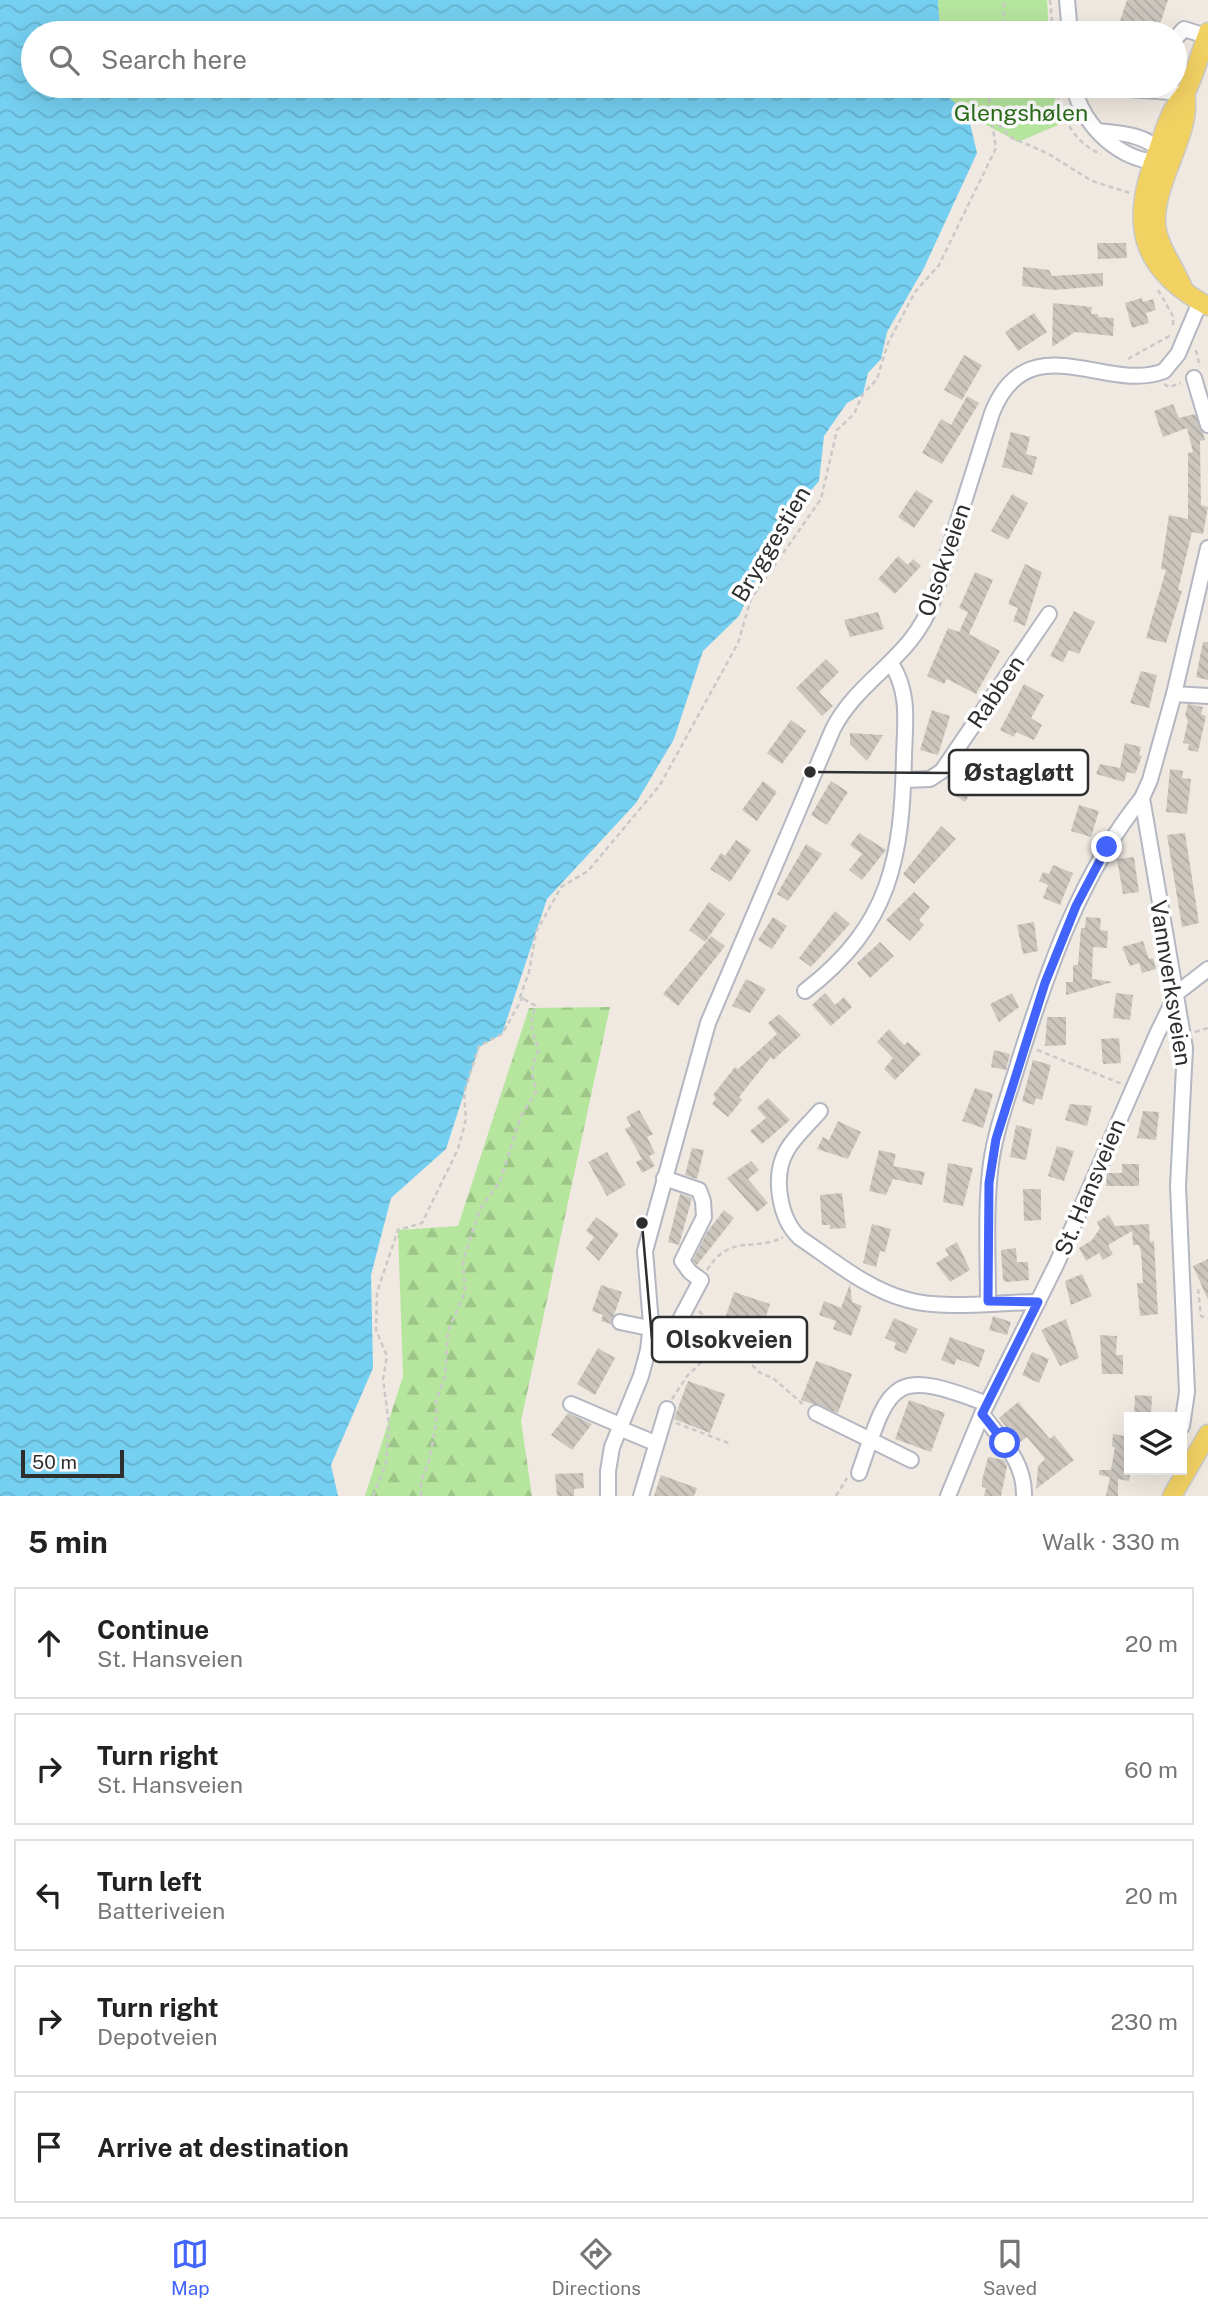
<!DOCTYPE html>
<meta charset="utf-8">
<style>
body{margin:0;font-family:"Public Sans",sans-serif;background:#f2f2f2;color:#222}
.controls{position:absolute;right:21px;bottom:21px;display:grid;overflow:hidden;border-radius:0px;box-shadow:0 7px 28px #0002}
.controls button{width:63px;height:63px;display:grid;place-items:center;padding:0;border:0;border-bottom:2px solid #e0e0e0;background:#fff;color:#222;font:35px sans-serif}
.scale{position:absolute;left:21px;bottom:18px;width:103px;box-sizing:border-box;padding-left:7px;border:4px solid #2e2e2e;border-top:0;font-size:19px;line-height:24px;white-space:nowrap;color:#2e2e2e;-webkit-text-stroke:5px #fff;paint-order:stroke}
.stop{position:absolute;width:21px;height:21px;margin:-16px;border:5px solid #4264fb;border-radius:50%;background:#fff}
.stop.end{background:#4264fb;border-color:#fff;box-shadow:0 2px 7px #0008}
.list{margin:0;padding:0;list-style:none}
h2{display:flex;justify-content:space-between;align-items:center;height:91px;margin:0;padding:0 28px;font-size:30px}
h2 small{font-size:23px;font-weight:400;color:#767676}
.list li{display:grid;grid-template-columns:46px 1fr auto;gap:21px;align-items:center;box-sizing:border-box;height:112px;margin:0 14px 14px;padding:0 14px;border:2px solid #e0e0e0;border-radius:0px}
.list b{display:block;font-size:26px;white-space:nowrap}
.list p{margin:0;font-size:23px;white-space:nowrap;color:#767676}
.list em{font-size:23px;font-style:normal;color:#767676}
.icon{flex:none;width:38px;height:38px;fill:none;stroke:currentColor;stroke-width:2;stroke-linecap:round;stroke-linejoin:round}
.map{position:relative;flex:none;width:1208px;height:1496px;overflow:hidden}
.search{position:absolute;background:#fff;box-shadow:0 7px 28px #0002;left:21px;right:21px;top:21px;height:77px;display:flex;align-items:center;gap:18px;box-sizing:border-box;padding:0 24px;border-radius:38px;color:#767676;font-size:26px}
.sheet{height:721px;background:#fff}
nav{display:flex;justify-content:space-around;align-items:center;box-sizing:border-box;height:98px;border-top:2px solid #e0e0e0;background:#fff;font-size:19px;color:#767676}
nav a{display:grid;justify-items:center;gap:4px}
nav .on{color:#4264fb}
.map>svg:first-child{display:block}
</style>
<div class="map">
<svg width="1208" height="1496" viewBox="0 0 1208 1496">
<defs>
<pattern id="forest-firs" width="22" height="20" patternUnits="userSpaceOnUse" patternTransform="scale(1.75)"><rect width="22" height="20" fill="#b6e59e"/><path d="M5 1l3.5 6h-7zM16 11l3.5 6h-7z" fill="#9dc588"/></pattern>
<pattern id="water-waves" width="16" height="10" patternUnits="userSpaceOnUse" patternTransform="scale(1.75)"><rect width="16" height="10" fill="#75cff0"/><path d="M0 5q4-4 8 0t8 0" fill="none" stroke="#66b2ce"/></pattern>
<pattern id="building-back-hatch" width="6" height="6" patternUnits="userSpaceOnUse" patternTransform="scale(1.75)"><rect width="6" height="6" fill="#cbc7bf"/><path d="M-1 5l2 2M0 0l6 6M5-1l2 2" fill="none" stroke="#afaba4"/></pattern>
</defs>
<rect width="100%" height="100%" fill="#efe9e1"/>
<polygon fill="url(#forest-firs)" points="610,1007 521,1421 532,1496 365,1496 403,1376 398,1230 458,1226 529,1008"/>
<g fill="#b6e59e">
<polygon points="938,0 1047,0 1049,33 940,33"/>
<polygon points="942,86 1054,86 1058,125 1018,142 968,115 942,91"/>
</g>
<polygon fill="url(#water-waves)" points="0,0 938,0 940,33 33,33 33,86 942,86 942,91 968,115 977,153 924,268 887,332 881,359 868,373 863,394 847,403 824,436 819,481 780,527 739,616 703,651 674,739 636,803 547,899 502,1034 479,1047 446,1149 391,1198 371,1275 373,1368 331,1465 338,1496 0,1496"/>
<g fill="url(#building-back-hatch)">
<polygon points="1127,0 1168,0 1157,33 1116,33"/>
<polygon points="1097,243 1126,243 1127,258 1098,259"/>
<polygon points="1023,267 1049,270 1052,276 1103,273 1103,286 1054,290 1022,286"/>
<polygon points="1142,298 1143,302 1153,299 1156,310 1146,313 1149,323 1132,328 1125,303"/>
<polygon points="1053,303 1092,307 1091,314 1098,314 1098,317 1114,318 1113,336 1075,332 1052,347"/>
<polygon points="1034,313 1047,332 1018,351 1005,332"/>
<polygon points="964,355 982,365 962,400 944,390"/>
<polygon points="967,396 979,403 942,464 922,453 941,419 951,425"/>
<polygon points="1173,404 1179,418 1195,414 1203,433 1205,440 1200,441 1201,505 1208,507 1203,534 1192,532 1178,590 1182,591 1166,643 1146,638 1166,570 1161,569 1169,515 1188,519 1188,453 1193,452 1187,428 1163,437 1154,411"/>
<polygon points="1011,432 1030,437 1026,454 1037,457 1032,475 1002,467"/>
<polygon points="916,490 933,501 914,528 898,517"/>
<polygon points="1012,494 1028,503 1008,540 991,531"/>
<polygon points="898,556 908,565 913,559 921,566 895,594 878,579"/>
<polygon points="1025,564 1042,572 1025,626 1013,621 1018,608 1008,604"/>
<polygon points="975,572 993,580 969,634 1000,651 976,694 947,679 944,684 927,676 948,628 959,632 968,612 959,608"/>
<polygon points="1074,611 1095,622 1079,654 1069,650 1063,662 1050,656"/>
<polygon points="878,612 884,629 850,637 844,620"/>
<polygon points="1203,642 1208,642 1208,680 1196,677"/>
<polygon points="826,659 839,672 819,692 833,706 822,716 796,688"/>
<polygon points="1141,671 1157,675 1149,708 1130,703"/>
<polygon points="1024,684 1044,695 1031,718 1042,725 1034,740 1016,732 1014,737 1000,730"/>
<polygon points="1188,704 1203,707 1201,714 1206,716 1198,752 1188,750 1189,744 1183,743 1188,721 1185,715"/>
<polygon points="932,710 950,716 938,755 920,750"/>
<polygon points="791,720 806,731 782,764 767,753"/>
<polygon points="850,733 866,734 883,735 867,761 850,744"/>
<polygon points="1125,743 1141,747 1139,755 1142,756 1135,774 1127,772 1124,782 1096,774 1100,764 1120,768"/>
<polygon points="972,755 988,765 965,802 949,792"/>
<polygon points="1170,769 1183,771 1182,778 1191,779 1187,814 1166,812"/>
<polygon points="763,781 777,792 757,821 742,810"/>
<polygon points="831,781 848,792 827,825 811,815"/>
<polygon points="1079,805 1099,811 1091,837 1071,831"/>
<polygon points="941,826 956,839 914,884 903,874"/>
<polygon points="859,833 886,850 862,880 849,870 862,854 850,845"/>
<polygon points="1185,833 1199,923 1182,927 1167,835"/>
<polygon points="736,840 751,850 730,882 710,869 721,853 725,856"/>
<polygon points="806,844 822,854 788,901 777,894"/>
<polygon points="1134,857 1139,892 1123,894 1117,859"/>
<polygon points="1053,865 1073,873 1060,905 1043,898 1048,885 1039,881 1043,872 1049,874"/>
<polygon points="914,892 930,907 919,920 924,925 910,941 886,920"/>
<polygon points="709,902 725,914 705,942 689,930"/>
<polygon points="835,911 850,924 811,967 799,958"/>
<polygon points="773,917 787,926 772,949 758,940"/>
<polygon points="1086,917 1101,918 1100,930 1108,931 1107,948 1093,947 1092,979 1113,982 1066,995 1066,982 1073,982 1073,965 1078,965 1081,928 1085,928"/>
<polygon points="1034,922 1038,951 1023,954 1017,925"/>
<polygon points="711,936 725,946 678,1006 663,994"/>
<polygon points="1143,941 1149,959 1153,958 1156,969 1142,973 1139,963 1130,966 1122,947"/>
<polygon points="880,942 894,956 870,978 857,963"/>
<polygon points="746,979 766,989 750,1013 732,1006"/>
<polygon points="825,993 835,1005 844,997 852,1007 831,1026 812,1005"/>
<polygon points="1012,993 1019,1007 999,1022 990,1004"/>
<polygon points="1116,993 1133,995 1130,1020 1113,1018"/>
<polygon points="779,1014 801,1035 773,1060 771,1057 739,1097 742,1100 728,1117 712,1104 716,1098 713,1095 735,1067 738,1069 777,1034 768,1023"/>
<polygon points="1047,1017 1066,1017 1066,1045 1045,1046"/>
<polygon points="889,1029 904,1045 908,1042 921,1054 895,1080 884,1069 893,1058 877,1042"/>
<polygon points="1119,1038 1121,1063 1103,1064 1101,1039"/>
<polygon points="994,1050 1010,1054 1006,1070 991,1067"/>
<polygon points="1033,1060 1051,1065 1042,1100 1036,1098 1034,1105 1022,1101"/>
<polygon points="975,1088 993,1094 983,1128 962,1121"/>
<polygon points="768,1098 790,1120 762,1144 750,1131 766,1118 757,1108"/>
<polygon points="1070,1104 1092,1106 1087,1126 1065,1120"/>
<polygon points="639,1110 653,1134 647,1137 655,1153 649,1156 655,1166 642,1173 636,1162 642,1159 625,1129 631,1126 626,1117"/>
<polygon points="1143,1111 1159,1112 1156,1140 1137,1138"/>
<polygon points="838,1121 861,1132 848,1159 817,1149 823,1137 829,1140"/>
<polygon points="1016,1125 1032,1129 1026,1160 1010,1157"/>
<polygon points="1057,1146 1074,1151 1064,1181 1048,1176"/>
<polygon points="692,1148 704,1150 697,1179 685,1175"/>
<polygon points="879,1150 896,1154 893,1166 925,1172 922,1185 893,1179 886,1195 869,1191"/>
<polygon points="607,1152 626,1185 607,1196 588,1162"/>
<polygon points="751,1161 759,1170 748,1179 768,1203 757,1212 727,1178"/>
<polygon points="948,1163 973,1168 963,1206 943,1202"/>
<polygon points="1122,1164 1139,1164 1139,1186 1106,1186 1107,1173 1122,1173"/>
<polygon points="1023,1189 1041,1189 1041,1220 1024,1221"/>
<polygon points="842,1193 846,1228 830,1229 830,1225 822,1225 820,1195"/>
<polygon points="680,1194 692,1198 679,1245 668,1242"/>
<polygon points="724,1210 734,1218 697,1265 693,1260 707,1232"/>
<polygon points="1109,1215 1115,1226 1149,1224 1150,1242 1154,1241 1158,1314 1140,1316 1137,1283 1143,1283 1141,1252 1139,1245 1133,1245 1132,1231 1108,1245 1113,1254 1103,1260 1099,1253 1086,1261 1079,1248 1092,1240 1100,1228 1097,1222"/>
<polygon points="596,1217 619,1234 599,1261 586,1248 594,1237 586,1231"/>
<polygon points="872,1224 891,1229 885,1252 880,1251 876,1267 863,1263"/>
<polygon points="957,1242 970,1270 950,1282 936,1263 949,1255 945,1249"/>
<polygon points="1016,1248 1017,1262 1028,1262 1029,1280 1006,1282 1003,1280 1001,1250"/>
<polygon points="1208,1259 1208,1300 1193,1266"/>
<polygon points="1082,1274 1092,1296 1071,1305 1065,1281"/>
<polygon points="850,1284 852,1302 862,1306 851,1336 833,1329 836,1321 819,1315 824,1301 841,1308"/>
<polygon points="601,1285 622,1292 611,1324 601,1321 603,1315 592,1311"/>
<polygon points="734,1292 770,1304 757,1343 745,1339 739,1331 721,1330"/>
<polygon points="993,1316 1011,1322 1007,1335 989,1330"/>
<polygon points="894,1318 918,1329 906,1354 894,1349 896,1343 885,1338"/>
<polygon points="1066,1319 1079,1358 1060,1366 1041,1330"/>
<polygon points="1100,1335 1117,1336 1116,1355 1123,1355 1123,1374 1102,1374"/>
<polygon points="950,1337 985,1350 979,1367 957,1359 954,1365 941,1360"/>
<polygon points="598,1348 615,1358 595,1395 577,1384"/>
<polygon points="1032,1352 1049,1359 1039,1383 1022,1375"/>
<polygon points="816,1361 852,1374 838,1413 801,1400"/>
<polygon points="688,1381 725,1394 710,1433 674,1419"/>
<polygon points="1135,1395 1152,1396 1151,1417 1134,1417"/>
<polygon points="909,1400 945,1413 931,1452 895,1439"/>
<polygon points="1018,1402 1050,1439 1054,1435 1074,1460 1036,1489 1038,1466 1045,1459 1027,1437 1019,1443 999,1418"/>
<polygon points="568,1413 592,1424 572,1450 551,1435"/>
<polygon points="1113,1434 1129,1437 1131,1470 1129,1481 1118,1479 1118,1496 1106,1496 1110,1477 1099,1475 1099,1470 1111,1470 1115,1447 1112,1447"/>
<polygon points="988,1457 1004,1460 1007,1466 1001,1496 984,1496 986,1488 982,1487 982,1481"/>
<polygon points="583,1473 584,1488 574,1489 574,1496 557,1496 555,1474"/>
<polygon points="661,1475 697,1488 694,1496 654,1496"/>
</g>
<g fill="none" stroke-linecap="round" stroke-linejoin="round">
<g stroke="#b4b7c1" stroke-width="18">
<g id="minor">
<polyline points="1067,0 1070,33"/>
<polyline points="1175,39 1184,29 1206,36"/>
<path d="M1074 86C1081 125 1122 164 1164 162"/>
<polyline points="1113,88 1185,93"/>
<path d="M1099 131C1122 133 1149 135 1164 155"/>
<polyline points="1194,378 1208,425"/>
<polyline points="1174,694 1208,696"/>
<polyline points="904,780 930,779 942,771 1049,614"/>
<path d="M805 991C891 925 902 858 904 756 905 722 910 693 891 663"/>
<path d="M820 1111C809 1124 795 1136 787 1150 772 1175 779 1219 800 1238 833 1260 868 1290 908 1300 945 1310 998 1302 1038 1302"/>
<polyline points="664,1178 699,1190 703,1201 704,1217 682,1261 690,1272 701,1280 673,1333"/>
<path d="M988 1302C988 1256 985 1209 991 1163 996 1128 1009 1095 1019 1061 1048 969 1081 873 1142 798"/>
<polyline points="620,1322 673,1333 710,1346 736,1340"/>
<polyline points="571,1404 620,1425"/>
<polyline points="816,1413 911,1460"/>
<path d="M982 1414C1001 1440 1025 1461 1024 1496"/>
<polyline points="1182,1426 1187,1392 1178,1186 1185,1048 1142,798 1150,780 1174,694 1208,548"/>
<polyline points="619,1428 655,1443"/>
<path d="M859 1473C890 1383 890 1366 987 1404"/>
<path d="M608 1496V1471L612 1447 641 1376 648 1350 651 1324 645 1251 708 1023 833 729C859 678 913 658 933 600L992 413C1028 322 1107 394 1164 371L1178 354 1200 302"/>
<polyline points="641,1496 667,1409"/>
<polyline points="948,1496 982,1414 1057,1263 1157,1034 1177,993 1208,969"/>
</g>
</g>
<g stroke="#c9c9c9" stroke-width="21">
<g id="major">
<path d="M1208 32C1201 51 1195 74 1186 92 1183 97 1179 100 1176 105 1167 118 1163 135 1158 150 1129 221 1138 269 1208 306"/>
<path d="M1183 288C1175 267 1158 247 1156 224 1154 179 1193 134 1185 93"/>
<polyline points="1172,1496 1208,1434"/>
</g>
</g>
<g stroke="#c9c9c9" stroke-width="2.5" stroke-dasharray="5 3.5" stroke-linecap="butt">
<polyline points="1050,0 1053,33"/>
<polyline points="1003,33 1004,0"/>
<path d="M1056 86C1060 114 1073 143 1101 154"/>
<polyline points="993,118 1010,137 1047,153 1092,181 1130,193"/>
<polyline points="1158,290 1173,316 1173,328"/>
<polyline points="1196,350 1200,367"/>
<polyline points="1128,359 1171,335"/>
<polyline points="1164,384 1169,387 1181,383"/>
<polyline points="1195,1032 1208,1028"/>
<polyline points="1037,1050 1122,1084"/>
<path d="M707 1270C731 1232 754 1253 783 1237"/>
<polyline points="1198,1289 1201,1316 1208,1318"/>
<polyline points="699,1311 719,1331"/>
<polyline points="740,1353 759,1372 774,1379 805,1406"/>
<polyline points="672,1399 687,1376 706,1358"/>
<polyline points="676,1423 731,1444"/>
<polyline points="373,1496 386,1464 389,1425 383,1379 387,1356 376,1330 377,1292 398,1230 422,1223 458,1149 466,1119 464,1093 479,1046 502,1034 523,997"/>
<path d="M421 1496V1482L429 1461 436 1424V1401L445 1377 448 1331 465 1292 463 1260 480 1209 500 1181 521 1116 537 1090C530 1077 531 1063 539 1050 532 1034 529 1023 536 1006L520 997 529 972 536 932 561 887 588 871 660 785 738 643 751 599 821 499 837 430 854 414 863 394 877 379 888 343 915 292 939 265 996 148 989 102 991 86"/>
<polyline points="836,1496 847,1478"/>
</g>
<use href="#minor" stroke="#fff" stroke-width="14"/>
<use href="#major" stroke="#f2d163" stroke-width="18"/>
</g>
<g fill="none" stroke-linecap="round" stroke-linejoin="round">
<polyline stroke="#4264fb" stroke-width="9" points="1005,1443 982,1414 1038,1302 988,1301 989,1183 996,1139 1045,983 1076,906 1107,847"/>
</g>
<g text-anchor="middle" stroke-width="7" stroke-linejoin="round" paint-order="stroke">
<g font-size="23" fill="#2c6e1b" stroke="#fff">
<text x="1021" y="121">Glengshølen</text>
</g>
<g font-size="23" fill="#2e2e2e" stroke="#fff">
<text transform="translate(771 544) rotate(-59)" y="8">Bryggestien</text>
<text transform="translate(944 560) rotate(-71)" y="8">Olsokveien</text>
<text transform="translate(996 692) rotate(-56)" y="8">Rabben</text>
<text transform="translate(1171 983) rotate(81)" y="8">Vannverksveien</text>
<text transform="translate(1090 1187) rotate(-67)" y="8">St. Hansveien</text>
</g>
</g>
<path fill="none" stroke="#2e2e2e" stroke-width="2.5" d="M810 772L949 773M642 1223L652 1339"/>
<g fill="#2e2e2e" stroke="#fff" stroke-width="2.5">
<circle cx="810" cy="772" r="7"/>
<circle cx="642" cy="1223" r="7"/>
</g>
<g fill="#fff" stroke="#2e2e2e" stroke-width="2.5">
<rect x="949" y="750" width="139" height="45" rx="7"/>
<rect x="652" y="1317" width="155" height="45" rx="7"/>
</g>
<g font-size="24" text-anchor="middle" font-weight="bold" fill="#2e2e2e">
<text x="1019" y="781">Østagløtt</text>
<text x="729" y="1348">Olsokveien</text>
</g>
</svg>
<div class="controls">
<button><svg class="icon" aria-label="layers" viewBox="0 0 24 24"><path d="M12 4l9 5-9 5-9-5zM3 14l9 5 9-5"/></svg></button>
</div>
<div class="scale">50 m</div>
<div class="stop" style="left:1005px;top:1443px"></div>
<div class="stop end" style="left:1107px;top:847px"></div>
<div class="search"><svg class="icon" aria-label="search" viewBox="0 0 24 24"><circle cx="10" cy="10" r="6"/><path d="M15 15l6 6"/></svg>Search here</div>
</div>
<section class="sheet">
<h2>5 min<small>Walk · 330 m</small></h2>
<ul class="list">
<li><svg class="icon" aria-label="ahead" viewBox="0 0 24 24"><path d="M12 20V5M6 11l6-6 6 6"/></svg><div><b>Continue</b><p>St. Hansveien</p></div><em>20 m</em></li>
<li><svg class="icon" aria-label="right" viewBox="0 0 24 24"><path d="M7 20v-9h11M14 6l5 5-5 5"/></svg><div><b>Turn right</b><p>St. Hansveien</p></div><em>60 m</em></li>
<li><svg class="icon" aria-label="left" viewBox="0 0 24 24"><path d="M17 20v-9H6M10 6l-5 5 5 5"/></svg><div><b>Turn left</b><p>Batteriveien</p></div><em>20 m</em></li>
<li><svg class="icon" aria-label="right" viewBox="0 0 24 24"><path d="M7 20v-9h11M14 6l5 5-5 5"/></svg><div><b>Turn right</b><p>Depotveien</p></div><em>230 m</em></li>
<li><svg class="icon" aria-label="arrive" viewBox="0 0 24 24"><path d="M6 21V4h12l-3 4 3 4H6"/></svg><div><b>Arrive at destination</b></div></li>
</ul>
</section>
<nav>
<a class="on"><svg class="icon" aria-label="map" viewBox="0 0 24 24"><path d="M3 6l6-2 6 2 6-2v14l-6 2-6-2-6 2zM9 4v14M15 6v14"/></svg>Map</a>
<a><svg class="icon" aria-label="directions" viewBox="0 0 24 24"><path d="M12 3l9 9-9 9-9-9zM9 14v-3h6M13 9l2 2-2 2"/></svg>Directions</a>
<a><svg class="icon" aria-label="saved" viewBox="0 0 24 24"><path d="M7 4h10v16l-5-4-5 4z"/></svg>Saved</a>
</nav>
